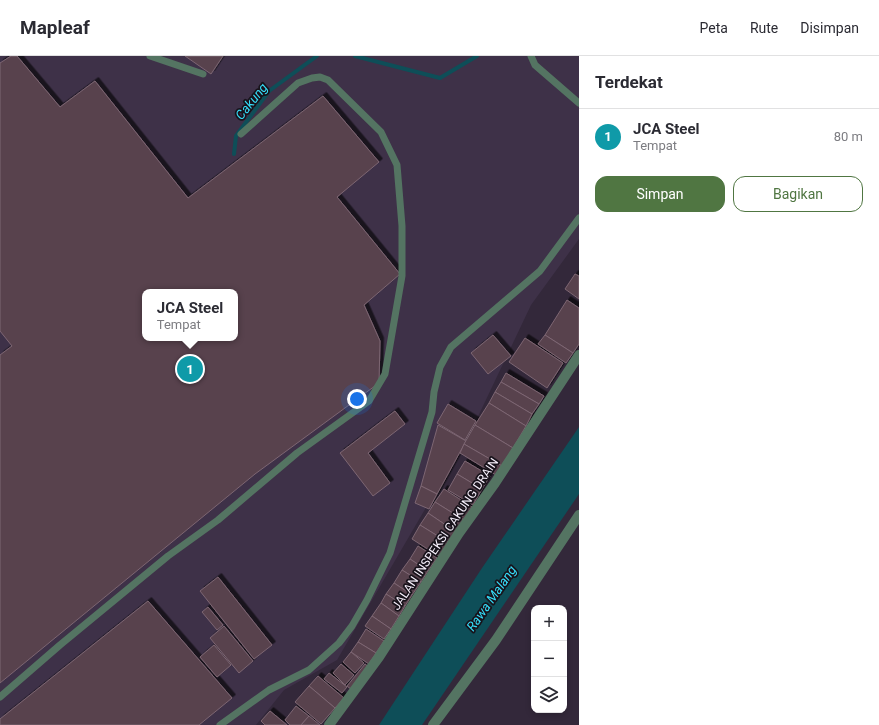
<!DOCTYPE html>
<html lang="id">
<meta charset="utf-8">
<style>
body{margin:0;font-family:Roboto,sans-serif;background:#f7f7f7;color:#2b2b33}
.controls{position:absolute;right:12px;bottom:12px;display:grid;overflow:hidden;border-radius:8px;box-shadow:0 2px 6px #0003}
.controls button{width:36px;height:36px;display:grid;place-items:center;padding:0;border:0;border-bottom:1px solid #e1e1e2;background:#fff;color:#2b2b33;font:20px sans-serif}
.you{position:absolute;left:357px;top:343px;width:14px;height:14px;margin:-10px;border:3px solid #fff;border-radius:50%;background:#1a73e8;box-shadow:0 0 0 6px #1a73e833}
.badge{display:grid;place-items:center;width:26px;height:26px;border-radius:50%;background:#507642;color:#fff;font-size:13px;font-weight:700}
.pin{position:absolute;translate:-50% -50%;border:2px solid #fff;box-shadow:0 1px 4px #0006}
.popup{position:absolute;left:142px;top:233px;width:96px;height:52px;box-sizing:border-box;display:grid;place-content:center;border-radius:8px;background:#fff;filter:drop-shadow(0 1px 3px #0005);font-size:13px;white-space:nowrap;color:#7c7c81}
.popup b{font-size:15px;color:#2b2b33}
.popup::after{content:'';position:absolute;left:50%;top:100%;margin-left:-8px;border:8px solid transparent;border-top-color:#fff}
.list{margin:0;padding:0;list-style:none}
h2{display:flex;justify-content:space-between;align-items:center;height:52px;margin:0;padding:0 16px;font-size:17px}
h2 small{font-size:13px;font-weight:400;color:#7c7c81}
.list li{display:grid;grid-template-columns:26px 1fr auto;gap:12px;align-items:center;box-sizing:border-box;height:56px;padding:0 16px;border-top:1px solid #e1e1e2}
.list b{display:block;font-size:15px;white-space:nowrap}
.list p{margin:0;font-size:13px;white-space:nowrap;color:#7c7c81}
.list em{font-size:13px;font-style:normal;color:#7c7c81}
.actions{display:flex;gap:8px;padding:12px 16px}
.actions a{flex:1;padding:9px 0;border:1px solid #507642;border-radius:12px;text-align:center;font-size:14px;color:#507642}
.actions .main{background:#507642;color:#fff}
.icon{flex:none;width:22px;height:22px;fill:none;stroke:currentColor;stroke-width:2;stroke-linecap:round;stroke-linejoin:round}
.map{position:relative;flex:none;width:579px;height:669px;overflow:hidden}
header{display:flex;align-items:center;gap:24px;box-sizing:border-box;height:56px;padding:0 20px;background:#fff;border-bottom:1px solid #e1e1e2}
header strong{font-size:19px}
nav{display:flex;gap:22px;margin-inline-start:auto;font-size:14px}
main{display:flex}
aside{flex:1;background:#fff}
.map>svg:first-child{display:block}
</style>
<header>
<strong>Mapleaf</strong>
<nav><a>Peta</a><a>Rute</a><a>Disimpan</a></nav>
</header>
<main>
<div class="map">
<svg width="579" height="669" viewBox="0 0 579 669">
<defs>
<filter id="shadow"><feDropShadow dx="3.5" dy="-3.5" stdDeviation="0" flood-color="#0009"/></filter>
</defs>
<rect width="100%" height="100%" fill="#33283a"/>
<path fill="#3e3148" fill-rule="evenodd" d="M0 0H579V183L531 249 473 371 337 604 284 634 256 669H0ZM145 236H235V282H145Z"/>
<polygon fill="#0e4e58" points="579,371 579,438 422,669 379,669 482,512"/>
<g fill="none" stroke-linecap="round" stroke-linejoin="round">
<g stroke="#0e4e58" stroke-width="4">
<polyline points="355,0 440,22 477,0"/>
<polyline points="234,98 236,80 269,35 317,0"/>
</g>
</g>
<g fill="#58424e" stroke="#7d6672" fill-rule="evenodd" filter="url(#shadow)">
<path d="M11 0H17L60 51 95 25 188 142 323 40 379 106 337 141 400 218 364 249 380 285 379 327 255 418 0 627V299L12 290 0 275V7ZM145 236H235V282H145Z"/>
<polygon points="185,0 223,0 211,18"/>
<polygon points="575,218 579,220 579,243 565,233"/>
<polygon points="567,244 579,252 579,288 573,297 545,279"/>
<polygon points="493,279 511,300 488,318 471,297"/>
<polygon points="545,279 573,297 566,307 538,288"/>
<polygon points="525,282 563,307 547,332 509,306"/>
<polygon points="506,317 544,340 539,348 501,326"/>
<polygon points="501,326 539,348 532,358 495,336"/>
<polygon points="495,336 532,358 526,370 489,347"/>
<polygon points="489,347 526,370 513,392 475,369"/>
<polygon points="448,348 476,365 465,384 437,367"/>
<polygon points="395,355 405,368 368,397 390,427 373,440 340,397"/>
<polygon points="438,369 466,385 437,438 421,430"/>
<polygon points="475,369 513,392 502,410 464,388"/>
<polygon points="464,388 502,410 496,419 460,397"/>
<polygon points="465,405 490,420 482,433 457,418"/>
<polygon points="457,418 482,433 473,449 448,434"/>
<polygon points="421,430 437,438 429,453 415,447"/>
<polygon points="444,433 472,451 464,464 435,446"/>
<polygon points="435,446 464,464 456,476 428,457"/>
<polygon points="428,457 456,476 449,487 420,469"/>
<polygon points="420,469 449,487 440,501 412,483"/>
<polygon points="418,490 437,502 428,515 410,503"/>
<polygon points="410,503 428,515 421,526 402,514"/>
<polygon points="402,514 421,526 412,539 394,527"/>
<polygon points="218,521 272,589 254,603 200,535"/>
<polygon points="394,527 412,539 405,550 386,538"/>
<polygon points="386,538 405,550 399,560 381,547"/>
<polygon points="148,545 232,642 199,669 0,669 0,663"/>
<polygon points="381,547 399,560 391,573 372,560"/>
<polygon points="208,551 223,569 217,574 202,556"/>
<polygon points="372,560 391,573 384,583 365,570"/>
<polygon points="224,570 253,605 239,617 210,582"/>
<polygon points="366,573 384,585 376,597 358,586"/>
<polygon points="358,586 376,597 369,608 351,596"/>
<polygon points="214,589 231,609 217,621 200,601"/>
<polygon points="351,596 364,607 355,617 343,606"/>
<polygon points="341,608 354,619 345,629 333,617"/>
<polygon points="365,608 370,612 352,634 347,630"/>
<polygon points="329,617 347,631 342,637 324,623"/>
<polygon points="318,620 344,642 335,652 309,630"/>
<polygon points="309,630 335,652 321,668 295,646"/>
<polygon points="296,650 309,660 301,669 290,669 285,664"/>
<polygon points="270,655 287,669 265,669 261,665"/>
<polygon points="309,660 320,669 301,669"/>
</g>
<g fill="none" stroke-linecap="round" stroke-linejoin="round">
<g stroke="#547462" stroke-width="7">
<polyline points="150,0 203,18"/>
<polyline points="531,0 535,9 579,47"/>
<polyline points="0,641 60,589 168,500 218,464 297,397 369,345 385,318 402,220 402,170 397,109 381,76 328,24 320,21 312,22 298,27 241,78"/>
<polyline points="220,669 269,634 309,614 339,587 352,570 367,544 390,497 432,356 434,336 440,311 451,291 540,215 579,162"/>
</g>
<polyline stroke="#547462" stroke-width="10" points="433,669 496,584 579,459"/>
<polyline stroke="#547462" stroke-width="10" points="329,669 379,601 459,477 495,427 579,299"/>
</g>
<g text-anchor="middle" stroke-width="3.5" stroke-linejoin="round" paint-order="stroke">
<g font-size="12" fill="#f8f1fd" stroke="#18131b">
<text transform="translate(445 478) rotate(-56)" y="4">JALAN INSPEKSI CAKUNG DRAIN</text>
</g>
<g font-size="13" font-style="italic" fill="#35ddf9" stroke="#18131b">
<text transform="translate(251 45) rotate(-51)" y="5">Cakung</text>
<text transform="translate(491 542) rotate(-55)" y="5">Rawa Malang</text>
</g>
</g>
</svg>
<div class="controls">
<button>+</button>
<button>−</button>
<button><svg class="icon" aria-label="layers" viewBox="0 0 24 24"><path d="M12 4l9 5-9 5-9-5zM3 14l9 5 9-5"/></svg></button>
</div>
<div class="you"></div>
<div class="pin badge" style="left:190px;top:313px;background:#0f9aa8">1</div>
<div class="popup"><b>JCA Steel</b>Tempat</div>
</div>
<aside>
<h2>Terdekat<small></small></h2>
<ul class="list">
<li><span class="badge" style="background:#0f9aa8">1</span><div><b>JCA Steel</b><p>Tempat</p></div><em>80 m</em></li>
</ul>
<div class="actions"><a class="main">Simpan</a><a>Bagikan</a></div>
</aside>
</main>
